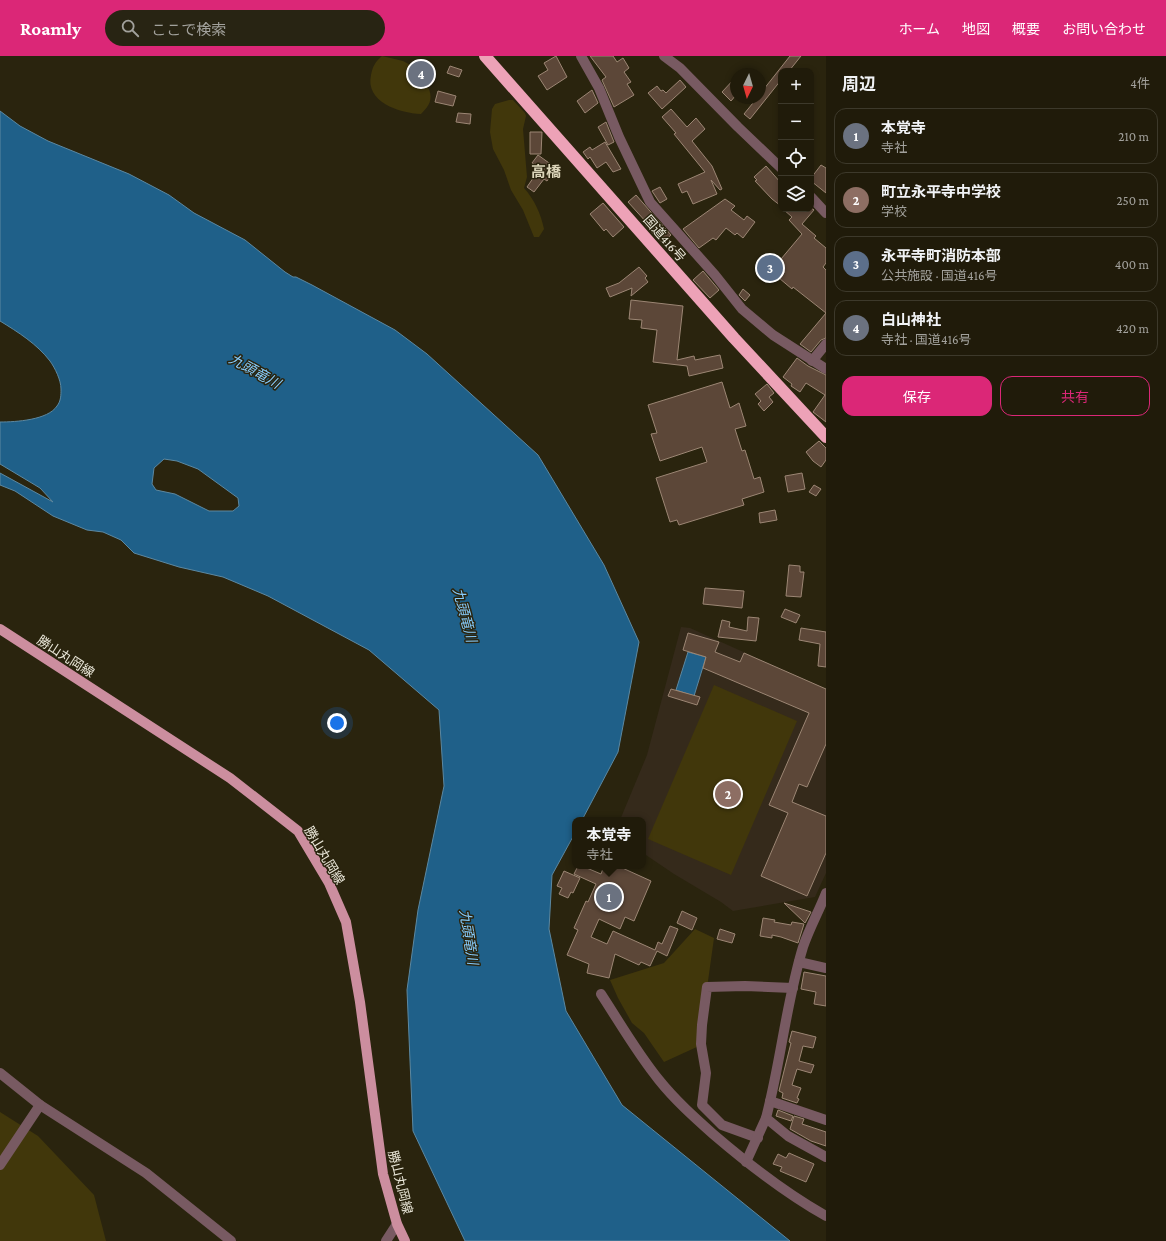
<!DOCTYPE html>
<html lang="ja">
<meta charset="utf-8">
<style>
body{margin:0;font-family:"Crimson Pro","Noto Sans JP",serif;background:#282413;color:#f1f3f6}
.controls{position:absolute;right:12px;top:12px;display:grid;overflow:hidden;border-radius:8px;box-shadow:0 2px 6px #0003}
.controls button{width:36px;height:36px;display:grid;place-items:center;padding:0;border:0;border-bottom:1px solid #3d392b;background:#201b0a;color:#f1f3f6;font:20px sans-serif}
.compass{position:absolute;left:730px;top:12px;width:36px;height:36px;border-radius:50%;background:#201b0a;box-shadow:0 2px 6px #0003;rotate:185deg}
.you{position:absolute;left:337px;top:667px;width:14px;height:14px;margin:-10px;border:3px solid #fff;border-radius:50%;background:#1a73e8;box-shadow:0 0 0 6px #1a73e833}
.badge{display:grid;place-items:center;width:26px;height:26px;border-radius:50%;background:#db2777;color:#fff;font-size:13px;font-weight:700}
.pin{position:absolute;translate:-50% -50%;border:2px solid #fff;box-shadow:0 1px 4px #0006}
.popup{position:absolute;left:572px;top:761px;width:74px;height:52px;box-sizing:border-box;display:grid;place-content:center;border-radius:8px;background:#201b0a;filter:drop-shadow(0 1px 3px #0005);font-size:13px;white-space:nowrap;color:#a2a19c}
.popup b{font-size:15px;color:#f1f3f6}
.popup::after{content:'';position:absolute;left:50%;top:100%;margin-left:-8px;border:8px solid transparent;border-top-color:#201b0a}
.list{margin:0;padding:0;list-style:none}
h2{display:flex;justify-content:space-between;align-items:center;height:52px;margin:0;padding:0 16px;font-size:17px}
h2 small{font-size:13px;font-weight:400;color:#a2a19c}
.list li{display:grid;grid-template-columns:26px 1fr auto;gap:12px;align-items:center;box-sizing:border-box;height:56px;margin:0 8px 8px;padding:0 8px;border:1px solid #3d392b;border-radius:12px}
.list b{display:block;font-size:15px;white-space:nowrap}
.list p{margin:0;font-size:13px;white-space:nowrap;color:#a2a19c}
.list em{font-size:13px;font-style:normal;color:#a2a19c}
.actions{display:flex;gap:8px;padding:12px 16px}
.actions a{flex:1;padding:9px 0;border:1px solid #db2777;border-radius:12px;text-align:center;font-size:14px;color:#db2777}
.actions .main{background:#db2777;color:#fff}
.icon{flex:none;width:22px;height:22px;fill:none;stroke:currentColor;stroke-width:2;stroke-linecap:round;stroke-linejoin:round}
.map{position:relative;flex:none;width:826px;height:1185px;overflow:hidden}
header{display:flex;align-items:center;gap:24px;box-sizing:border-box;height:56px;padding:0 20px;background:#db2777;color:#fff}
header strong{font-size:19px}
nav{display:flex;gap:22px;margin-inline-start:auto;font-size:14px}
.search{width:280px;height:36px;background:#282413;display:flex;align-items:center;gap:10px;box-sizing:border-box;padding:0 14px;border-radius:22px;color:#a2a19c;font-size:15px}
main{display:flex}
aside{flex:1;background:#201b0a}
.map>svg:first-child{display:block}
</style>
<header>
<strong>Roamly</strong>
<div class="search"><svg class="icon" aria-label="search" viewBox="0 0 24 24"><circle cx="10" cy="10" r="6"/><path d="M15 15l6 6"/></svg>ここで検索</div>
<nav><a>ホーム</a><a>地図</a><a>概要</a><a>お問い合わせ</a></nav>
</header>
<main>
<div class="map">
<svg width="826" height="1185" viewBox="0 0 826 1185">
<rect width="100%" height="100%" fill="#2a240e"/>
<polygon fill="#352a1b" points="681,571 690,572 826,633 826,817 815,841 733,855 721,846 674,818 643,797 643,764 620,764 647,699"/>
<g fill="#41370b">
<path d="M382 0 403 5 418 13 414 25 429 33C433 44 429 50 421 58 399 57 365 46 371 19 373 10 375 6 382 0Z"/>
<path d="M509 44H513L525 57 526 60 523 73 527 121 524 132C534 143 541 158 544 173L539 181H534L523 154 511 134 504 114 493 93 490 76 492 53 495 48Z"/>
<polygon points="714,629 797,665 731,819 648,783"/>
<polygon points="695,873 714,882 699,990 664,1006 644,977 632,967 618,942 610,924 664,907"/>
<polygon points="0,1056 38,1080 94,1139 106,1185 0,1185"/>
</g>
<g fill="#1f6089" stroke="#5c88a1" fill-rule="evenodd">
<path d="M0 55 20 70 48 85 129 118 169 139 194 157 245 184 285 216 293 221H296L312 229 395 274 427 298 538 399 604 509 639 586 618 696 582 764H575V777L552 819 549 873 566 955 622 1049 790 1185H465L413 1075 407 934 418 854 444 730 439 654 369 594 268 540 223 521 179 511 134 497 121 484 103 476 87 474 53 460 15 435 0 429V417L53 446 40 432 0 408V366C16 366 48 364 57 350 61 345 61 339 61 333 61 324 55 312 50 305 37 288 18 276 0 265ZM164 403 177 405 198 413 238 442 239 450 233 455H209L175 438 156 434 152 428 154 412Z"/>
<polygon points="688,596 706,601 694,640 676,634"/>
</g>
<g fill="#5c4738" stroke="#9c8674">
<polygon points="556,0 567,21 547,34 538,20 548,14 544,7"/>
<polygon points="590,0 613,0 617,6 623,2 629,12 624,16 631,26 627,28 634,39 614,51 602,24 606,21"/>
<polygon points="790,0 801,0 789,15 781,15 781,24 750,63 744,58 757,42 760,42 760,38"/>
<polygon points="450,10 462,14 459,21 447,17"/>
<polygon points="422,13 435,18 431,28 418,23"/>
<polygon points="736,21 736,39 731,45 722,36"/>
<polygon points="680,24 686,31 662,53 648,37 657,30 661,35 663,34 666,37"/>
<polygon points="592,34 598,47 585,57 577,45"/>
<polygon points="438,35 456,40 453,50 435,46"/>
<polygon points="671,53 687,71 696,62 705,73 692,85 712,110 722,133 720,134 711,124 717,138 693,148 687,135 682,137 678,128 705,116 674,78 676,77 662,61"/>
<polygon points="458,57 471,58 470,68 456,66"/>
<polygon points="606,66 614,86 608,89 598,71"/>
<polygon points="530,76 542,76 541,98 530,98"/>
<polygon points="605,86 621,113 613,116 606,106 597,112 590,101 588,103 583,96 590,91 592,94"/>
<polygon points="538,99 556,112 547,125 544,123 534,136 527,131 540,112 532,107"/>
<polygon points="821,109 826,112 826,137 811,125 811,122"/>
<polygon points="766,110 781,127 781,150 772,143 755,125 757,124 754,121"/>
<polygon points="660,131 667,143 660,147 652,135"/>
<polygon points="636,139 671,179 662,187 645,169 647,167 628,146"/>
<polygon points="725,143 735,150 731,154 744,164 747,160 755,166 743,182 737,177 735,179 726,172 716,184 713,182 699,192 683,173"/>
<polygon points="603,147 624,171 613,181 606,173 604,175 590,158"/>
<polygon points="783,153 813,153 814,154 802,168 816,180 814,182 826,192 826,207 823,211 826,214 826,282 821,284 811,296 800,288 826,257 793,231 792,233 779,222 785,216 776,209 802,178 789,164 792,161"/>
<polygon points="639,211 647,220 645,222 648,226 631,240 632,232 610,241 606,232 619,227"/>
<polygon points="703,215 719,234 710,242 693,224"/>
<polygon points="743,233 750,239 745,245 739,239"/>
<polygon points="631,244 683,250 677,304 694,300 695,304 720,299 723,312 689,320 687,310 653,306 657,274 641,272 642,264 629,263"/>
<polygon points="797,302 808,310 826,319 826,366 813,356 825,339 806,327 800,336 791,330 792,328 783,321"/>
<polygon points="722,326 730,352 739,347 746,370 735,373 742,395 745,394 754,423 760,421 764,436 742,443 744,449 679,469 677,464 670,466 656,422 707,406 702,391 660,405 651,378 657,377 648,349"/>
<polygon points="767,328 774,337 769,341 773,346 764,355 758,348 761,345 755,338"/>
<polygon points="819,385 826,392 826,404 821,411 813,405 806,396"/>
<polygon points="802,417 805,433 788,436 785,420"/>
<polygon points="814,429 821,433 816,440 809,436"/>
<polygon points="775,454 777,464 760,467 759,457"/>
<polygon points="789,509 800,510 800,516 804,516 801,541 786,540"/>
<polygon points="705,532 744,535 742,552 703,548"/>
<polygon points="785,553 800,559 796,567 781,561"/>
<polygon points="748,561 759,562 756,585 718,581 722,564 730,566 729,571 747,575"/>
<polygon points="801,572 826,576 826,611 818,610 820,588 799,584"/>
<polygon points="688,577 719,586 715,596 740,606 744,597 826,633 826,688 807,731 799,728 792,746 826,760 826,797 807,840 761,820 788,757 769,749 809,657 703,612 706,601 683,594"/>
<polygon points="671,633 700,641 697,649 668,640"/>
<polygon points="578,810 582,810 601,818 604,810 618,810 651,825 634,865 625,861 620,873 599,863 591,881 607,888 613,875 655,894 658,886 662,888 670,870 678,873 667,900 657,895 650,910 641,906 639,909 615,898 609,922 587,917 589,908 567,899 578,874 574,872 586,845 588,846 596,828 574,818"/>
<polygon points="564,815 580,822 573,837 571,836 568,842 559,838 562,832 557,830"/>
<polygon points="784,847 811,856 805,867"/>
<polygon points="682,855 697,862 692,874 677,867"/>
<polygon points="763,862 775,864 774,866 791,869 792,866 804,868 798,887 781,881 772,879 772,882 760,880"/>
<polygon points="720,873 735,878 732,887 717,883"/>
<polygon points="804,916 826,920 826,950 814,948 816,936 801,933"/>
<polygon points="792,975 816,981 813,992 803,990 799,1005 814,1009 811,1017 797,1013 792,1029 801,1032 797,1042 799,1043 797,1047 782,1042 783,1037 779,1035 791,987 789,986"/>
<polygon points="778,1054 793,1060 791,1065 776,1060"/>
<polygon points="794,1060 804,1063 802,1068 826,1076 826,1090 811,1085 790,1073"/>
<polygon points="789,1097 814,1108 806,1126 780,1115 782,1111 773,1108 778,1098 786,1102"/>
</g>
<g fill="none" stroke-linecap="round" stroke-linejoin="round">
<g stroke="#785a62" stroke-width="10">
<polyline points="581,0 599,32 619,81 650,146 715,219 742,253 773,279 826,313"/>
<polyline points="664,0 680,12 738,71 781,112"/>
<polyline points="811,141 826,157"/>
<polyline points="812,305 826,288"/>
<path d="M826 837C819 855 809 873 803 891 786 947 781 1005 766 1062L788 1080 826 1101"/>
<polyline points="799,906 826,912"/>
<path d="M601 938C620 967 637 997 659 1024 675 1044 694 1061 713 1078 748 1108 785 1137 826 1160"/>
<polyline points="0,1017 40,1049 146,1117 231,1185"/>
<polyline points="770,1045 826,1064"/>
<polyline points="758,1082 722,1069 702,1049 706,1017 701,988 702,969 707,931 745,930 793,932"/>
<polyline points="746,1106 766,1062"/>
<polyline points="0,1109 40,1049"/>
<polyline points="386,1185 397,1168"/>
</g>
<polyline stroke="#cc8e9f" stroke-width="10" points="0,573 230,722 298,775 329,827 346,866 360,946 383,1118 397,1168 405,1185"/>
<polyline stroke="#eda2b7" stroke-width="12" points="485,0 734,282 826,381"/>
</g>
<g text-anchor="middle" stroke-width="3" stroke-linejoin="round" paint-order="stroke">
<g font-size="13" fill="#eae7d9" stroke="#2a240e">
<text transform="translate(665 182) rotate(49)" y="5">国道416号</text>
<text transform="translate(66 600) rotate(33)" y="5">勝山丸岡線</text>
<text transform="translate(325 799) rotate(59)" y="5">勝山丸岡線</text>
<text transform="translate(401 1126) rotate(76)" y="5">勝山丸岡線</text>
</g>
<g font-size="14" font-style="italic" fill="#87ccfc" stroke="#2a240e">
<text transform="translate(255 315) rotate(29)" y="5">九頭竜川</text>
<text transform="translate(465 559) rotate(75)" y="5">九頭竜川</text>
<text transform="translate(469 881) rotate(81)" y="5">九頭竜川</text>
</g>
<g font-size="15" font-weight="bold" fill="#dcd5b9" stroke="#2a240e">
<text x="546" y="121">高橋</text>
</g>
</g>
</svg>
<div class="controls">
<button>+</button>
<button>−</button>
<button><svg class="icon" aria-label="locate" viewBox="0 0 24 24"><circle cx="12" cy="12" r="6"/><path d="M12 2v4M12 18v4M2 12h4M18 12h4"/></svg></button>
<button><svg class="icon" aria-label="layers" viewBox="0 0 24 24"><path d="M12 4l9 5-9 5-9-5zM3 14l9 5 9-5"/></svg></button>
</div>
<svg class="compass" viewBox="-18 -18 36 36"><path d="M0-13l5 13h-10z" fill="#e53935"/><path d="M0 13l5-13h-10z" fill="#a2a19c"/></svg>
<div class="you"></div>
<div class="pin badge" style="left:609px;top:841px;background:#6b7280">1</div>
<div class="popup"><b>本覚寺</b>寺社</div>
<div class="pin badge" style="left:728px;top:738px;background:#8d6e63">2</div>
<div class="pin badge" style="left:770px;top:212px;background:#5c6f8a">3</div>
<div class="pin badge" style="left:421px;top:18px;background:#6b7280">4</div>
</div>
<aside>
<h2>周辺<small>4件</small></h2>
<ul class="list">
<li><span class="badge" style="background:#6b7280">1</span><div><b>本覚寺</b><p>寺社</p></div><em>210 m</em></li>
<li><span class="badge" style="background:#8d6e63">2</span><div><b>町立永平寺中学校</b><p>学校</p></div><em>250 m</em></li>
<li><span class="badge" style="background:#5c6f8a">3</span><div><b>永平寺町消防本部</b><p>公共施設 · 国道416号</p></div><em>400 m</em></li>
<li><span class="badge" style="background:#6b7280">4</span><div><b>白山神社</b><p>寺社 · 国道416号</p></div><em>420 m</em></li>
</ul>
<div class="actions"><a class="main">保存</a><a>共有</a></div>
</aside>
</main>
